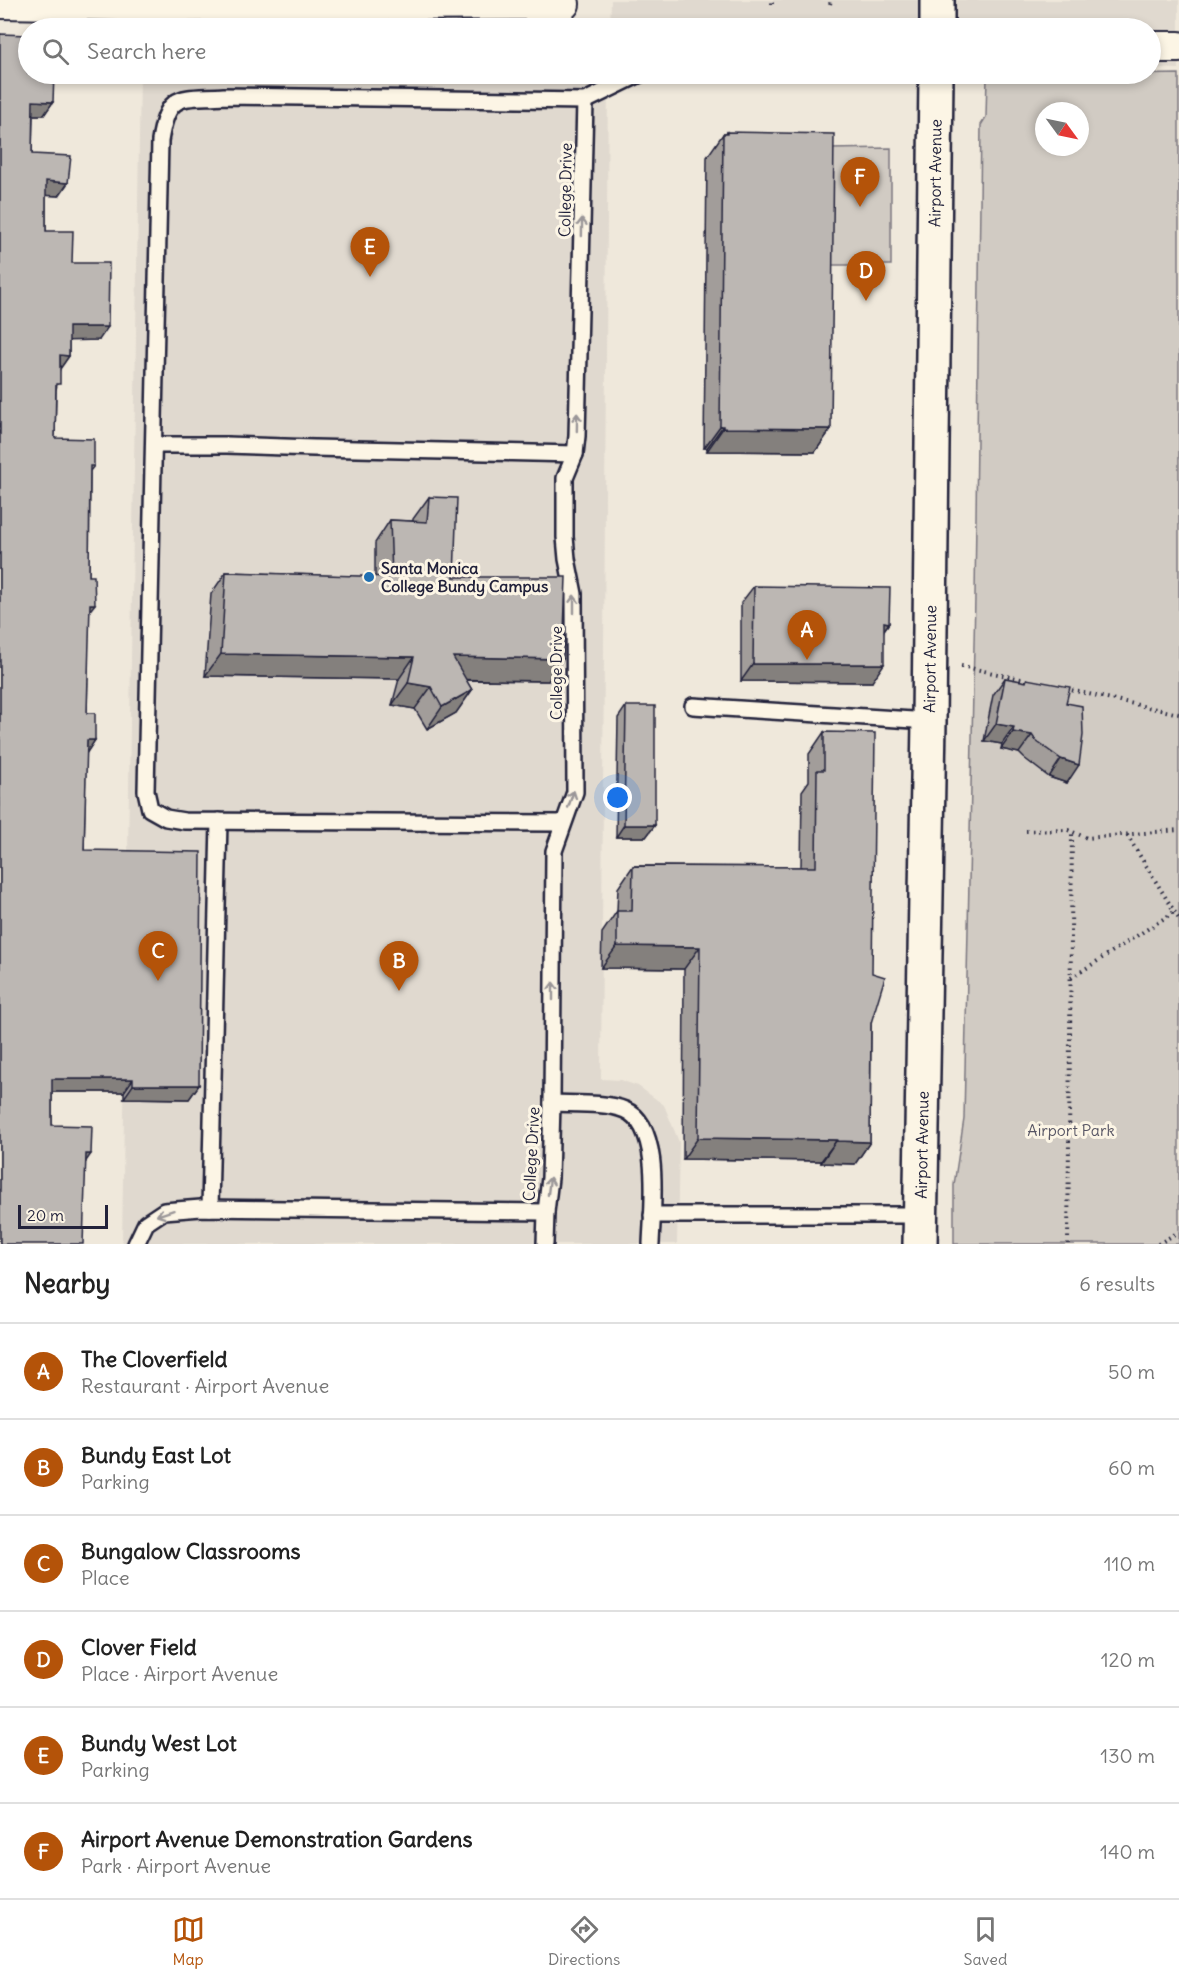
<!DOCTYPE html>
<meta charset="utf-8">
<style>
body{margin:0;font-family:Delius,sans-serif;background:#f6f6f6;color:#222}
.compass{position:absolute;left:1035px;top:102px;width:54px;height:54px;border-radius:50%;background:#fff;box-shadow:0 3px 9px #0003;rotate:123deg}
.scale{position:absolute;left:18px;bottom:15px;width:90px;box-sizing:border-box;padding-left:6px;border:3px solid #22223b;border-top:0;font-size:16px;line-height:21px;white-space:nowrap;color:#22223b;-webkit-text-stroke:4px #fcf5e5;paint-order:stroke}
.you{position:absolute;left:618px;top:798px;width:21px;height:21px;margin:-15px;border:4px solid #fff;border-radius:50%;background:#1a73e8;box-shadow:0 0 0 9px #1a73e833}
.badge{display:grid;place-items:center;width:39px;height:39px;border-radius:50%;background:#b45309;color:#fff;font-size:20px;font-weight:700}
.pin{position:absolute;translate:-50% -50px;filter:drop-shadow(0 2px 3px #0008)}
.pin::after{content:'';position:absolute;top:32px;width:21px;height:18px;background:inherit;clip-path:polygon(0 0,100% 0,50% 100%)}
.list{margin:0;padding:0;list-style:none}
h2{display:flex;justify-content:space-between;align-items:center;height:78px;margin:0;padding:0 24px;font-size:26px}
h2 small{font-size:20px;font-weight:400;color:#767676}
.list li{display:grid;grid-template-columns:39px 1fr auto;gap:18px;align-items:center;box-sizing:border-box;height:96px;padding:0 24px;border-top:2px solid #e0e0e0}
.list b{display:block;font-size:22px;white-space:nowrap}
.list p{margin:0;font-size:20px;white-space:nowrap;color:#767676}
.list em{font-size:20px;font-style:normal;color:#767676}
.icon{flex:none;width:33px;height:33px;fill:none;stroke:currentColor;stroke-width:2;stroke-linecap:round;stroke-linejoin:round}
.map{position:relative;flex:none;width:1179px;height:1244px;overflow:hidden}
.search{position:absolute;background:#fff;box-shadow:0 3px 9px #0003;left:18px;right:18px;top:18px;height:66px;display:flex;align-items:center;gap:15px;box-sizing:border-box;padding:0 21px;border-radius:33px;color:#767676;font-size:22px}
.sheet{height:654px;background:#fff}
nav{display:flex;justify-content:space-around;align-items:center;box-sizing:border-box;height:84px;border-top:2px solid #e0e0e0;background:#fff;font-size:16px;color:#767676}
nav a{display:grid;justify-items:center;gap:3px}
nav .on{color:#b45309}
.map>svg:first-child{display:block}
</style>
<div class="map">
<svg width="1179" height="1244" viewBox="0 0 1179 1244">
<rect width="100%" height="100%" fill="#efe8db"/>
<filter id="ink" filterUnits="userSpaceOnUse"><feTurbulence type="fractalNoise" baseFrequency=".0167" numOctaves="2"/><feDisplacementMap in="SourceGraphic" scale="12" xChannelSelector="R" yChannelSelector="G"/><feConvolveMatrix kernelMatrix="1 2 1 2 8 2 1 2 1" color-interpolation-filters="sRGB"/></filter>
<g filter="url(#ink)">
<g fill="#e0d9cf">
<polygon points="611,0 1179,0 1179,69 1151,68 1150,28 610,28"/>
<polygon points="140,74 608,74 601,1079 620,1080 638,1086 664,1105 679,1142 677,1244 122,1244"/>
</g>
<g fill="#d1cbc3" stroke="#7a767f" stroke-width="1.5" fill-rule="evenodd">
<path d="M1179 74V1244H954V1185L964 1119 975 597 981 125 986 117 987 77ZM1044 111H1080V147H1044Z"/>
<polygon points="891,148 891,265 830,265 829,149"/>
</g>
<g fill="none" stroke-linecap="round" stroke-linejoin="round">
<g stroke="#22223b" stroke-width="20">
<g id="lane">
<polyline points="154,445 227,445 314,448 575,454"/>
<polyline points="693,706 929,721"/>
<path d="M562 823 184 821 166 818 150 809 146 791 160 141C168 91 180 99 224 96L585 101 640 74"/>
<path d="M552 1103C573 1104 607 1102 625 1110 663 1126 652 1210 651 1244"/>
<polyline points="210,1208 219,821"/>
<polyline points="652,1215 921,1215"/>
<polyline points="136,1244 146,1223 164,1211 201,1208 546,1212"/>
<polyline points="545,1244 546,1212 550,1178 552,1103 554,851 575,792 574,594 567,559 565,537 565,478 575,454 577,436 585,101"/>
</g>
</g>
<g stroke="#22223b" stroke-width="34">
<g id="street">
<polyline points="0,3 178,6 564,4"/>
<polyline points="1150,47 1179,47"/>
</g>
</g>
<g stroke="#22223b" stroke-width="38">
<g id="secondary">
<polyline points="937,28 937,0"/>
<path id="s1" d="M920 1244 929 721 936 74"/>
</g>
</g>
<g stroke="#22223b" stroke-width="4" stroke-dasharray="1.5 4.5" stroke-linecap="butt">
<polyline points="772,4 772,0"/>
<polyline points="830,4 831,0"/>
<polyline points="977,74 1141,77"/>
<polyline points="961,666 1030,681"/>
<polyline points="1066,689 1179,714"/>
<polyline points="1026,831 1068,830 1087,838 1179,830"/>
<polyline points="1127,835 1179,919"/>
<polyline points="1071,978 1174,912"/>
<polyline points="1068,1244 1072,832"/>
<polyline points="1158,1244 1179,1232"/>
</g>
<use href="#lane" stroke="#fcf5e5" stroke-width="15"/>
<use href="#street" stroke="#fcf5e5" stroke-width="30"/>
<use href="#secondary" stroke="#fcf5e5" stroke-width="33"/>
</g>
<g fill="#a29d9a" stroke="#22223b" stroke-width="1.5">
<polygon points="0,34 53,102 44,115 33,115 32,154 59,196 46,195 46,231 72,263 99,340 69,340 69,356 60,368 56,390 55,438 94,466 90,471 89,576 89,611 87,713 95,740 86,753 84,850 199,1085 189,1099 124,1098 124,1092 52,1092 52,1125 86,1162 0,1244"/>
<polygon points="727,132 831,429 815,452 707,451 707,448 704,448 707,157 723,134 726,134"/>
<polygon points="429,497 454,577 548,681 466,680 472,690 456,713 427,729 415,709 392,705 399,679 205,676 211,594 226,572 375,577 375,543 390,520 413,521 413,519"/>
<polygon points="754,586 889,623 884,630 872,682 741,681 741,603"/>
<polygon points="1005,678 1025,682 1027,679 1066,703 1067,783 1049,777 1024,758 1019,753 1001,749 1002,744 984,741 993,695"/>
<polygon points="626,706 655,825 646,837 616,837 618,718"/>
<polygon points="824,732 871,1023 870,1142 855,1164 821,1163 821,1161 683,1159 684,969 601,968 602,933 617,911 618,888 633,866 801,867 802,791 809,781 809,754"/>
</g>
<g fill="#84807d" stroke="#22223b" stroke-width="1.5">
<polygon points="33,101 53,102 44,115 23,115"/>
<polygon points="46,181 68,183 59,196 36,195"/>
<polygon points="69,327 108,327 99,340 60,341"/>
<polygon points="60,355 69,356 60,369"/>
<polygon points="720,426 723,426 707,448 704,448"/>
<polygon points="723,428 831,429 815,452 707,451"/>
<polygon points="90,604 95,604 85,617"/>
<polygon points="884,622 889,623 877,640"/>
<polygon points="221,654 414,657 399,679 205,676"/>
<polygon points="453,657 563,659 548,681 438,679"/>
<polygon points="753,664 884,664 872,682 741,681"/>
<polygon points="408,683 431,687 415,709 392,705"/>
<polygon points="472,690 456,713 427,729 442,707"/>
<polygon points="996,724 1014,727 1002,744 984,741"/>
<polygon points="1013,732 1032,735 1019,753 1001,749"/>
<polygon points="87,740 95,740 86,754"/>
<polygon points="1061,759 1079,765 1067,783 1049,777"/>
<polygon points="624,825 655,825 646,837 616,837"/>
<polygon points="617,946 700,947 684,969 601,968"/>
<polygon points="52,1079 133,1079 124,1092 42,1092"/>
<polygon points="133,1085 199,1085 189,1099 124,1098"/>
<polygon points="698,1138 837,1140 821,1161 683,1159"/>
<polygon points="836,1141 870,1142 855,1164 821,1163"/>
<polygon points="86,1154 91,1154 82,1167"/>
</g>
<g fill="#bcb7b3" stroke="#22223b" stroke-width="1.5">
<polygon points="0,34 28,35 28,74 54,74 53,102 33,101 32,154 71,156 68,183 46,181 46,231 73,231 72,263 109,263 108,327 69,327 69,356 60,355 60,384 56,384 55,438 94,439 94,466 90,466 89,576 94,576 95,604 90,604 87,713 95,713 95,740 87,740 84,850 201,852 199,1085 133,1085 133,1079 52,1079 52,1125 92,1126 91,1154 86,1154 83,1244 0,1244"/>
<polygon points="727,132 834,134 831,429 723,428 723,426 720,426 723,134 727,134"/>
<polygon points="429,497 457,498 454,577 566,577 563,659 453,657 472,690 442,707 431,687 408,683 414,657 221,654 226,572 392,577 390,520 427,522"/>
<polygon points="754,586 890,588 889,623 884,622 884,664 753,664"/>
<polygon points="1005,678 1026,682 1027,679 1070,687 1066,703 1082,706 1083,735 1079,765 1061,759 1036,741 1032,735 1013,732 1014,727 996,724"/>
<polygon points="626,706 655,706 655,825 624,825"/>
<polygon points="824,732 875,733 872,973 885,977 871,1023 870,1142 836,1141 837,1140 698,1138 700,947 617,946 617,911 632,911 633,866 816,867 817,770 824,770"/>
</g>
<defs><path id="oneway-shaft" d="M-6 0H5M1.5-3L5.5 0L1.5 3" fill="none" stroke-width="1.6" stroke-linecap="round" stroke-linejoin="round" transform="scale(1.5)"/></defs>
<g stroke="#9a9698">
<use href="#oneway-shaft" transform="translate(582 227) rotate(-89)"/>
<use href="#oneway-shaft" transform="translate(577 422) rotate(-89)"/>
<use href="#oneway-shaft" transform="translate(574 604) rotate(-90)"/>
<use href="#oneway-shaft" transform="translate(571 799) rotate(-71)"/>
<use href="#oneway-shaft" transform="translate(553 991) rotate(-90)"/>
<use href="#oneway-shaft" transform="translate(549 1186) rotate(-83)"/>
<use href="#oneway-shaft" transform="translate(165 1213) rotate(162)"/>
</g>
</g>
<circle fill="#1f6fb2" stroke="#fcf5e5" stroke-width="2" cx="369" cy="577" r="6"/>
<g text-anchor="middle" stroke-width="6" stroke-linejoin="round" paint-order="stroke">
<g font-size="16" fill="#22223b" stroke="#fcf5e5">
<text dy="6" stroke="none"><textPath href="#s1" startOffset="1071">Airport Avenue</textPath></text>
<text transform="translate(565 190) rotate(-89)" y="6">College Drive</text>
<text dy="6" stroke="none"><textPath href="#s1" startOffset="585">Airport Avenue</textPath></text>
<text transform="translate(556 673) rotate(-90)" y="6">College Drive</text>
<text dy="6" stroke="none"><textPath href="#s1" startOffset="99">Airport Avenue</textPath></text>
<text transform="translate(531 1154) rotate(-87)" y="6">College Drive</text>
</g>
<g font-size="16" font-weight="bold" fill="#22223b" stroke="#fcf5e5" text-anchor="start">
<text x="381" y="574">Santa Monica<tspan x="381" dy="18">College Bundy Campus</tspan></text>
</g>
<g font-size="16" fill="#575564" stroke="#fcf5e5">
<text x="1071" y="1136">Airport Park</text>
</g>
</g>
</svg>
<svg class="compass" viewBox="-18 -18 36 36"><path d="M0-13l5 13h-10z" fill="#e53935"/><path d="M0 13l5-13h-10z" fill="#767676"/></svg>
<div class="scale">20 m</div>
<div class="you"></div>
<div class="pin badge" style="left:807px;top:660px">A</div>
<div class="pin badge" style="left:399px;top:991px">B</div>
<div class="pin badge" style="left:158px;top:981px">C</div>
<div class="pin badge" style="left:866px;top:301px">D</div>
<div class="pin badge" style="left:370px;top:277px">E</div>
<div class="pin badge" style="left:860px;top:207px">F</div>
<div class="search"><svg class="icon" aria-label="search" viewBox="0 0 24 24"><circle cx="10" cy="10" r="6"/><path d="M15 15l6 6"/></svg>Search here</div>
</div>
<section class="sheet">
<h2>Nearby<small>6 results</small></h2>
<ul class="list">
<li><span class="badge">A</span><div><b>The Cloverfield</b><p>Restaurant · Airport Avenue</p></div><em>50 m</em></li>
<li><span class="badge">B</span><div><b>Bundy East Lot</b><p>Parking</p></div><em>60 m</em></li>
<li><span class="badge">C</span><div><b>Bungalow Classrooms</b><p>Place</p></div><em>110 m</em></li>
<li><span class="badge">D</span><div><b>Clover Field</b><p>Place · Airport Avenue</p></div><em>120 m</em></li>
<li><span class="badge">E</span><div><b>Bundy West Lot</b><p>Parking</p></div><em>130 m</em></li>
<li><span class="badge">F</span><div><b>Airport Avenue Demonstration Gardens</b><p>Park · Airport Avenue</p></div><em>140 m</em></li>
</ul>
</section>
<nav>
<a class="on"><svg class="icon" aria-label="map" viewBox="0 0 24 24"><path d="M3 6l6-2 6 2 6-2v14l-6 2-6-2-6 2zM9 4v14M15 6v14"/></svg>Map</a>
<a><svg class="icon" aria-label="directions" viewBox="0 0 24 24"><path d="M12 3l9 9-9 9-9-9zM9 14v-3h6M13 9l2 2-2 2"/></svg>Directions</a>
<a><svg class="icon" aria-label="saved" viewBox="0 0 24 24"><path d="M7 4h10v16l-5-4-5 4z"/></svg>Saved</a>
</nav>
